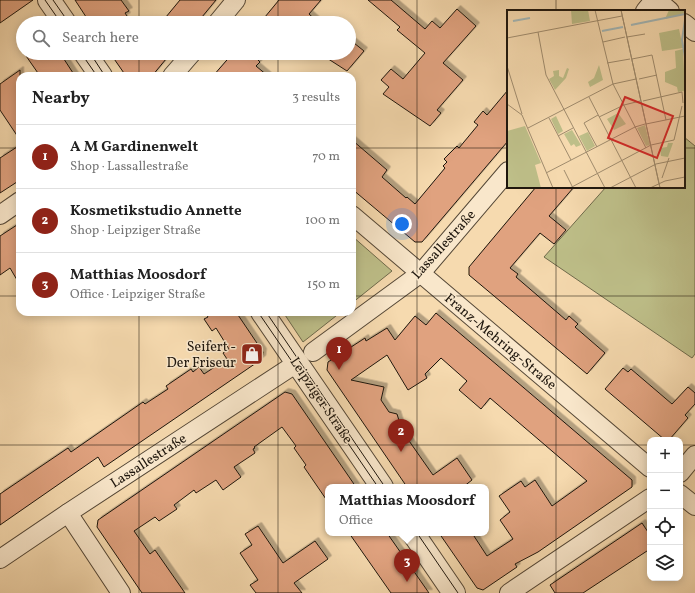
<!DOCTYPE html>
<meta charset="utf-8">
<style>
body{margin:0;font-family:Vollkorn,serif;background:#f2f2f2;color:#222}
.controls{position:absolute;right:12px;bottom:12px;display:grid;overflow:hidden;border-radius:8px;box-shadow:0 2px 10px #0003}
.controls button{width:36px;height:36px;display:grid;place-items:center;padding:0;border:0;border-bottom:1px solid #e0e0e0;background:#fff;color:#222;font:20px sans-serif}
.you{position:absolute;left:402px;top:224px;width:14px;height:14px;margin:-10px;border:3px solid #fff;border-radius:50%;background:#1a73e8;box-shadow:0 0 0 6px #1a73e833}
.badge{display:grid;place-items:center;width:26px;height:26px;border-radius:50%;background:#8f2418;color:#fff;font-size:13px;font-weight:700}
.pin{position:absolute;translate:-50% -33px;filter:drop-shadow(0 1px 2px #0008)}
.pin::after{content:'';position:absolute;top:21px;width:14px;height:12px;background:inherit;clip-path:polygon(0 0,100% 0,50% 100%)}
.popup{position:absolute;left:325px;top:484px;width:164px;height:52px;box-sizing:border-box;display:grid;place-content:center;border-radius:8px;background:#fff;filter:drop-shadow(0 1px 3px #0005);font-size:13px;white-space:nowrap;color:#767676}
.popup b{font-size:15px;color:#222}
.popup::after{content:'';position:absolute;left:50%;top:100%;margin-left:-8px;border:8px solid transparent;border-top-color:#fff}
.list{margin:0;padding:0;list-style:none}
h2{display:flex;justify-content:space-between;align-items:center;height:52px;margin:0;padding:0 16px;font-size:17px}
h2 small{font-size:13px;font-weight:400;color:#767676}
.list li{display:grid;grid-template-columns:26px 1fr auto;gap:12px;align-items:center;box-sizing:border-box;height:64px;padding:0 16px;border-top:1px solid #e0e0e0}
.list b{display:block;font-size:15px;white-space:nowrap}
.list p{margin:0;font-size:13px;white-space:nowrap;color:#767676}
.list em{font-size:13px;font-style:normal;color:#767676}
.icon{flex:none;width:22px;height:22px;fill:none;stroke:currentColor;stroke-width:2;stroke-linecap:round;stroke-linejoin:round}
.map{position:relative;flex:none;width:695px;height:593px;overflow:hidden}
.search{position:absolute;background:#fff;box-shadow:0 2px 10px #0003;left:16px;top:16px;width:340px;height:44px;display:flex;align-items:center;gap:10px;box-sizing:border-box;padding:0 14px;border-radius:22px;color:#767676;font-size:15px}
.panel{position:absolute;background:#fff;box-shadow:0 2px 10px #0003;left:16px;top:72px;width:340px;height:244px;border-radius:12px}
.map>svg:first-child{display:block}
</style>
<div class="map">
<svg width="695" height="593" viewBox="0 0 695 593">
<defs>
<filter id="shadow"><feDropShadow dx="3.5" dy="-3.5" stdDeviation="0" flood-color="#0004"/></filter>
</defs>
<rect width="100%" height="100%" fill="#f6daaf"/>
<filter id="stains"><feTurbulence type="fractalNoise" baseFrequency=".005" numOctaves="4"/><feColorMatrix values="0 0 0 0 .2 0 0 0 0 .09 0 0 0 0 .02 0 0 0 .5 -.17"/></filter>
<radialGradient id="worn" r=".72"><stop offset=".6" stop-color="#630" stop-opacity="0"/><stop offset="1" stop-color="#630" stop-opacity=".3"/></radialGradient>
<g fill="#bebf89" stroke="#6e6a4b">
<polygon points="684,137 695,146 695,354 692,358 544,257 606,187 684,187"/>
<polygon points="352,236 392,271 352,303"/>
<polygon points="283,312 341,312 303,342"/>
</g>
<g fill="#e0a27f" stroke="#1e160d" filter="url(#shadow)">
<polygon points="0,0 33,0 0,23"/>
<polygon points="75,0 121,0 129,11 125,13 127,16 123,18 126,23 90,23"/>
<polygon points="180,0 216,0 197,23 161,23"/>
<polygon points="279,0 321,0 309,14 319,23 260,23"/>
<polygon points="368,0 391,0 425,29 432,21 440,28 457,9 476,26 443,63 463,80 437,110 441,113 430,126 383,94 389,87 381,80 391,69 403,79 425,53 397,30 400,27"/>
<polygon points="349,39 364,51 347,71 319,53 349,53"/>
<polygon points="24,53 60,53 75,76 40,76"/>
<polygon points="110,53 171,53 152,76 126,76"/>
<polygon points="233,53 251,53 260,62 256,66 268,76 213,76"/>
<polygon points="20,70 20,140 0,110 0,84"/>
<polygon points="508,90 508,141 422,242 415,242 352,189 352,140 387,170 382,177 406,198 407,197 415,204 445,168 443,166 447,162 444,159 457,146 459,148 478,125 474,122 483,111 487,115"/>
<polygon points="20,145 20,180 0,193 0,158"/>
<polygon points="536,187 574,187 549,216 566,230 554,244 540,233 510,268 518,274 516,277 566,320 569,316 578,324 575,327 605,353 587,374 469,275 469,267"/>
<polygon points="20,223 20,285 10,268 0,275 0,236"/>
<polygon points="205,312 236,312 263,352 262,359 104,467 98,457 0,525 0,494 68,448 71,452 143,402 145,404 168,389 166,386 191,369 193,372 199,367 204,374 227,359 223,353 229,349 216,328 212,331 204,319 208,317"/>
<polygon points="436,313 632,480 632,487 538,552 515,564 517,567 483,590 477,588 439,533 472,533 487,556 513,539 500,520 510,512 499,496 521,481 525,487 535,480 552,506 587,481 490,398 481,409 459,390 467,381 441,358 425,374 427,378 408,390 387,355 351,380 384,387 381,400 389,412 397,414 405,440 407,438 433,475 457,458 472,480 463,487 407,487 327,370 328,362 365,338 366,341 387,328 395,340 415,316 426,325"/>
<polygon points="623,368 628,372 631,369 672,404 688,387 695,393 695,404 685,415 688,418 669,440 665,440 605,389"/>
<polygon points="285,392 292,394 356,487 328,487 328,502 304,467 306,465 294,448 296,446 282,427 254,447 255,448 253,449 255,453 234,467 241,477 223,490 216,480 196,493 194,490 174,505 177,509 159,521 155,517 134,531 150,554 155,550 185,593 142,593 97,527 98,520"/>
<polygon points="642,523 650,535 650,549 583,593 555,593 550,585"/>
<polygon points="258,526 283,563 315,541 328,559 294,583 302,593 256,593 250,585 258,580 240,553 252,545 245,534"/>
<polygon points="349,533 387,533 429,593 391,593"/>
</g>
<g fill="none" stroke-linecap="round" stroke-linejoin="round">
<g stroke="#544736" stroke-width="20">
<g id="minor">
<polyline points="657,0 670,11"/>
<polyline points="645,11 654,0"/>
<polyline points="217,23 236,0"/>
<polyline points="684,23 695,32"/>
<polyline points="172,76 192,53"/>
<polyline points="0,215 20,201"/>
<polyline points="352,215 650,468"/>
<polyline points="313,352 421,273 508,171"/>
<polyline points="680,473 695,455"/>
<polyline points="680,494 695,506"/>
<polyline points="68,513 121,593"/>
<polyline points="0,559 68,513 297,363"/>
<polyline points="509,593 650,498"/>
</g>
</g>
<g stroke="#544736" stroke-width="24">
<g id="tertiary">
<polyline points="49,0 65,23"/>
<polyline points="85,53 101,76"/>
<polyline points="262,312 382,487"/>
<polyline points="413,533 454,593"/>
</g>
</g>
<use href="#minor" stroke="#f9e7cb" stroke-width="18"/>
<use href="#tertiary" stroke="#f9e7cb" stroke-width="22"/>
<g stroke="#1e160d" stroke-width="1">
<polyline points="45,0 61,23"/>
<polyline points="53,0 69,23"/>
<polyline points="81,53 97,76"/>
<polyline points="90,53 105,76"/>
<polyline points="258,312 378,487"/>
<polyline points="266,312 385,487"/>
<polyline points="417,533 458,593"/>
</g>
</g>
<path fill="none" stroke="#1e160d" stroke-width="1" stroke-opacity="0.55" d="M139 0V23M278 0V23M417 0V593M556 0V11M139 53V76M278 53V76M0 148H20M352 148H508M684 148H695M556 187V593M0 296H20M352 296H695M139 312V593M278 312V593M0 445H650M680 445H695"/>
<defs>
<g id="shop-square" transform="scale(1.15)"><rect x="-9" y="-9" width="18" height="18" rx="4" fill="#8f2418" stroke="#f9e7cb"/><path d="M-5-2.5h2.3a2.7 3.5 0 0 1 5.4 0H5L5.5 6h-11ZM-1.5-2.5h3a1.5 2.3 0 0 0-3 0Z" fill="#fff"/></g>
</defs>
<g fill-rule="evenodd">
<use href="#shop-square" x="252" y="354"/>
</g>
<g text-anchor="middle" stroke-width="3" stroke-linejoin="round" paint-order="stroke">
<g font-size="14" fill="#1e160d" stroke="#f9e7cb">
<text transform="translate(443 244) rotate(-48)" y="5">Lassallestraße</text>
<text transform="translate(501 341) rotate(40)" y="5">Franz-Mehring-Straße</text>
<text transform="translate(322 400) rotate(56)" y="5">Leipziger Straße</text>
<text transform="translate(148 460) rotate(-33)" y="5">Lassallestraße</text>
</g>
<g font-size="14" fill="#1e160d" stroke="#f9e7cb" text-anchor="end">
<text x="236" y="351">Seifert -<tspan x="236" dy="16">Der Friseur</tspan></text>
</g>
</g>
<g transform="translate(507 10)">
<rect width="178" height="178" fill="#f6daaf"/>
<path d="M64 0H81L83 11 65 14ZM162 0H178V3L158 9ZM172 19 176 38 155 41 152 23ZM176 39 178 81 171 82 170 77 158 72V62L169 58 168 41ZM92 55 96 70 83 77 81 72 87 68ZM60 58 62 59 59 68 48 80 42 69 47 66 46 61 52 60V66L56 68ZM111 103 119 114 107 120 100 109ZM49 106 56 121 51 124 44 109ZM138 115 143 135 139 136 130 118ZM18 116 34 153 28 155 34 178H0V121ZM65 120 74 135 69 137 67 134 64 136 57 124ZM81 122 88 136 80 141 72 126ZM161 133H166L161 147 154 146 153 138 160 137Z" fill="#bebf89"/>
<path fill="none" stroke="#a3b7b7" stroke-width="2" d="M178 10 175 30 178 47M6 11 23 8M124 15 178 4M95 21 116 17"/>
<path fill="none" stroke="#a08c6e" stroke-width="1" d="M88 0 106 74 139 138M114 0 153 178M114 0 153 178M31 22 39 65 98 178M120 27 138 24M0 28 115 6M96 32 118 27M125 49 145 45 159 110M100 53 123 49M0 56 15 104M132 69 150 65M82 87 129 178M136 91 175 82 176 93M0 94 15 105 46 178M92 107 117 95 133 91M42 108 64 150M139 114 178 106M21 118 106 74 129 69M51 126 66 118M90 137 77 113 91 105M57 160 66 178M39 163 128 117 138 114M155 168 162 148M63 178 144 135 167 130 175 96M103 178 149 154 178 148M143 178 158 171 178 167"/>
<path fill="#d62828" fill-opacity="0.15" stroke="#d62828" stroke-width="2" d="M118 87 166 106 150 148 101 128Z"/>
<rect width="178" height="178" fill="none" stroke="#1e160d" stroke-width="2"/>
</g>
<rect width="100%" height="100%" filter="url(#stains)"/>
<rect width="100%" height="100%" fill="url(#worn)"/>
</svg>
<div class="controls">
<button>+</button>
<button>−</button>
<button><svg class="icon" aria-label="locate" viewBox="0 0 24 24"><circle cx="12" cy="12" r="6"/><path d="M12 2v4M12 18v4M2 12h4M18 12h4"/></svg></button>
<button><svg class="icon" aria-label="layers" viewBox="0 0 24 24"><path d="M12 4l9 5-9 5-9-5zM3 14l9 5 9-5"/></svg></button>
</div>
<div class="you"></div>
<div class="pin badge" style="left:339px;top:370px">1</div>
<div class="pin badge" style="left:401px;top:452px">2</div>
<div class="pin badge" style="left:407px;top:582px">3</div>
<div class="popup"><b>Matthias Moosdorf</b>Office</div>
<div class="search"><svg class="icon" aria-label="search" viewBox="0 0 24 24"><circle cx="10" cy="10" r="6"/><path d="M15 15l6 6"/></svg>Search here</div>
<section class="panel">
<h2>Nearby<small>3 results</small></h2>
<ul class="list">
<li><span class="badge">1</span><div><b>A M Gardinenwelt</b><p>Shop · Lassallestraße</p></div><em>70 m</em></li>
<li><span class="badge">2</span><div><b>Kosmetikstudio Annette</b><p>Shop · Leipziger Straße</p></div><em>100 m</em></li>
<li><span class="badge">3</span><div><b>Matthias Moosdorf</b><p>Office · Leipziger Straße</p></div><em>150 m</em></li>
</ul>
</section>
</div>
